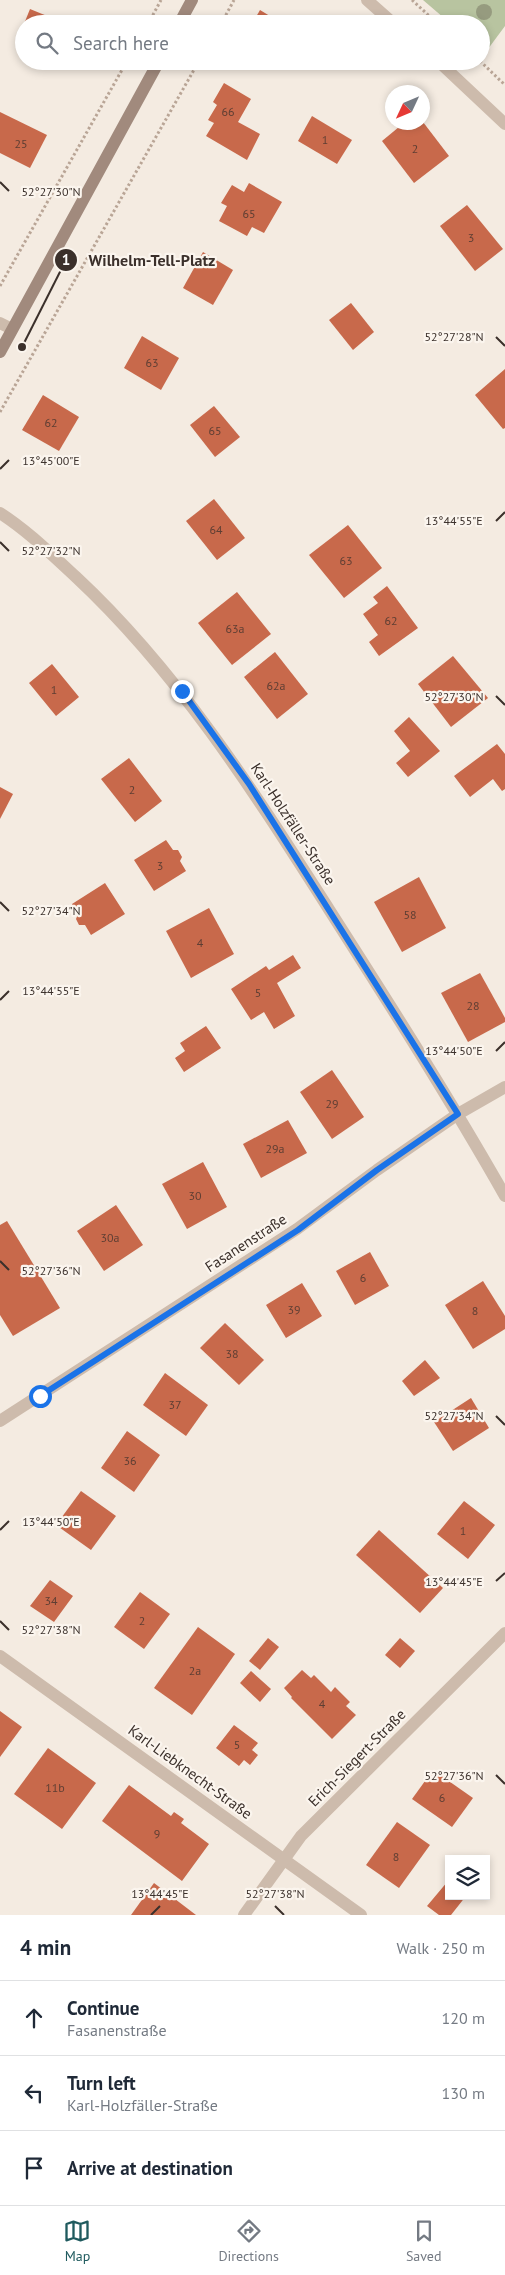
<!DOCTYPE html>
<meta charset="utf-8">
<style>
body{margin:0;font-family:"PT Sans",sans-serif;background:#f6f6f7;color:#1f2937}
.controls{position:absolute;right:15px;bottom:15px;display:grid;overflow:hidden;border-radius:0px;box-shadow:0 2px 8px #0003}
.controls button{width:45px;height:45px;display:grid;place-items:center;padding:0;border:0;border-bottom:1px solid #e0e1e3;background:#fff;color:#1f2937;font:25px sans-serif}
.compass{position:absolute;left:385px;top:85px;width:45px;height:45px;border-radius:50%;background:#fff;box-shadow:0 2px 8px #0003;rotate:226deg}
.stop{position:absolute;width:15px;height:15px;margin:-11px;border:4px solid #1a73e8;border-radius:50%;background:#fff}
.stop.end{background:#1a73e8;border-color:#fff;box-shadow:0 1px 5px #0008}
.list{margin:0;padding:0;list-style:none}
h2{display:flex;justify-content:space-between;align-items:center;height:65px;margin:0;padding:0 20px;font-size:21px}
h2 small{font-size:16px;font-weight:400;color:#747a83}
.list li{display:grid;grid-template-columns:32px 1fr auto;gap:15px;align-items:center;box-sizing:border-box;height:75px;padding:0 20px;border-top:1px solid #e0e1e3}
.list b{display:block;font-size:19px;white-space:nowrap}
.list p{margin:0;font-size:16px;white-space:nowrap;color:#747a83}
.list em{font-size:16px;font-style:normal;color:#747a83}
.icon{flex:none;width:28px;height:28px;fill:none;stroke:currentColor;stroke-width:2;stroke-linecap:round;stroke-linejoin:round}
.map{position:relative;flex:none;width:505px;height:1915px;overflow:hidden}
.search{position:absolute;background:#fff;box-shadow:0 2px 8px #0003;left:15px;right:15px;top:15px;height:55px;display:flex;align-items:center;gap:12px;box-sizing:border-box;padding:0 18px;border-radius:28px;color:#747a83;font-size:19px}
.sheet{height:290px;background:#fff}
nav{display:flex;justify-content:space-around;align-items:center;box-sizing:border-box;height:70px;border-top:1px solid #e0e1e3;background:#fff;font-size:14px;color:#747a83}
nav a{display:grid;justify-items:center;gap:2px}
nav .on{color:#1f5a5e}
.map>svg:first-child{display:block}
</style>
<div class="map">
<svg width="505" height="1915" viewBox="0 0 505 1915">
<rect width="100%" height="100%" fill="#f4ebe1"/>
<polygon fill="#b8c4a0" points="423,0 505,0 505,26 485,53 481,49 481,24 451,24"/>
<g fill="#c8694b">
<polygon points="30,9 52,18 50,24 24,24"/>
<polygon points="260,10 283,24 252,24"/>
<polygon points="24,25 24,42 18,40"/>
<polygon points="258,61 274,61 270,68"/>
<polygon points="224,83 251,99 238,122 260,134 247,160 206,136 214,123 208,120 217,105 213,102"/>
<polygon points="0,112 47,135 30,168 0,153"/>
<polygon points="312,116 352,140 337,164 298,141"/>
<polygon points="405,122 423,122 449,156 414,183 382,141"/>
<polygon points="249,183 282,202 264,233 252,227 247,236 219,221 227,206 221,203 232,185 244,192"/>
<polygon points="467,205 503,249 475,271 440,226"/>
<polygon points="203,252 233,270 213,305 183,288"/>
<polygon points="351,303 374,332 353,350 329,320"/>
<polygon points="142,336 179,358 161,390 124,368"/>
<polygon points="505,369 505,428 503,429 475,395"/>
<polygon points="43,395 79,417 59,451 22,430"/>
<polygon points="214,406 240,437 215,457 190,425"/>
<polygon points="214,499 245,538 217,560 186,521"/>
<polygon points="348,525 382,568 344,598 309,555"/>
<polygon points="387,586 418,628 379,656 369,642 378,635 363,614 378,603 373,597"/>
<polygon points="237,592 271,634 232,665 198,623"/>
<polygon points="275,652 308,694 277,719 244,677"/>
<polygon points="453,656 488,698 451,727 418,684"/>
<polygon points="52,664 79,697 56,716 29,683"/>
<polygon points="409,717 440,751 408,777 396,763 410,751 394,731"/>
<polygon points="497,744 505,754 505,789 502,791 493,779 470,797 454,776"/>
<polygon points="129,758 162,801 135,822 101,779"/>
<polygon points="0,787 13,794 0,819"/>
<polygon points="166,840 173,850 178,850 182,857 180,861 186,871 154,891 134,860"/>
<polygon points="419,877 446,928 402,952 374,902"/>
<polygon points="105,883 125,914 91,935 85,925 79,925 76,919 78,914 72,904"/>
<polygon points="209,908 234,954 191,978 166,931"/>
<polygon points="293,955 301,968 277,983 295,1016 274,1029 264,1012 251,1020 231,989 266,966 269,970"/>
<polygon points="480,973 505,1018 505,1022 468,1042 441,993"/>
<polygon points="206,1026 221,1048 184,1072 175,1058 185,1051 180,1043"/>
<polygon points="332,1070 364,1117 332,1139 300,1092"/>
<polygon points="288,1120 307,1153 261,1178 243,1144"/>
<polygon points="203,1162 227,1207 187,1229 162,1184"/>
<polygon points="116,1205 143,1245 104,1271 77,1231"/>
<polygon points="7,1221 60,1308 13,1336 0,1315 0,1225"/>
<polygon points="370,1252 389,1286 355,1305 336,1271"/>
<polygon points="483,1281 505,1316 505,1329 473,1349 445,1305"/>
<polygon points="302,1283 322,1316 286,1338 266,1305"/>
<polygon points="225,1323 264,1360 239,1385 200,1348"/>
<polygon points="425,1360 440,1378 414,1396 402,1381"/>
<polygon points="165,1373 208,1405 186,1436 143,1405"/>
<polygon points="471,1398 489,1428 453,1451 434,1422"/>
<polygon points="127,1431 160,1455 134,1492 101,1468"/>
<polygon points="81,1491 116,1516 91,1550 56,1525"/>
<polygon points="464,1501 495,1525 468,1559 437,1534"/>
<polygon points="379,1530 443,1588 420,1613 356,1555"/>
<polygon points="50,1580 73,1596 54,1622 30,1606"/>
<polygon points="140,1592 170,1614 144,1649 114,1627"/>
<polygon points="198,1627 235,1654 192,1715 154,1688"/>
<polygon points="268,1638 279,1647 260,1670 249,1661"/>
<polygon points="400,1638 415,1651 400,1668 385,1655"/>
<polygon points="302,1670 311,1678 314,1675 331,1692 335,1687 350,1702 346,1706 356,1715 332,1739 291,1698 292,1697 284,1688"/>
<polygon points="251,1671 271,1689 260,1702 240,1683"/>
<polygon points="0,1711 22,1727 0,1757"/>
<polygon points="234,1725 258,1743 252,1750 258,1755 250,1765 244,1760 239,1766 216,1748"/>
<polygon points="48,1748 96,1783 62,1829 14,1794"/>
<polygon points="433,1770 473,1798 452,1827 412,1799"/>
<polygon points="129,1785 171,1816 174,1812 184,1819 181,1823 209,1844 182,1881 102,1821"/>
<polygon points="397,1822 430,1845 399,1888 366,1865"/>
<polygon points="448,1881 449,1896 466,1896 451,1915 439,1915 427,1906"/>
<polygon points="154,1883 196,1915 131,1915"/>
</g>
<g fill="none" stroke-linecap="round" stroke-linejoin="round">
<g stroke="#b9a596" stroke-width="3" stroke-dasharray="2.5 2.5" stroke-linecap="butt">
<polyline points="412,0 438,24"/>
<polyline points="148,24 161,0"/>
<polyline points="221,24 234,0"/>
<polyline points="480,61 505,85"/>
<polyline points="0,286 127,61"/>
<polyline points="0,412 199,61"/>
</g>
<g stroke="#cdbbac" stroke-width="12">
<polyline points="367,0 394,24"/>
<polyline points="438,61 505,124"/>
<polyline points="0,323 12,329"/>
<path d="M0 513C28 531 51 554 76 577 179 673 254 792 330 911 390 1005 450 1099 505 1196"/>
<polyline points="0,1421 297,1229 377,1170 458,1114 505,1087"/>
<polyline points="0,1656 361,1915"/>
<polyline points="244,1915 301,1836 505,1633"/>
</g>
<g stroke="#a18a7d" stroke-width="12">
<polyline points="179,24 192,0"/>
<polyline points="0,352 159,61"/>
</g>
</g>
<circle fill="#969b7f" cx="484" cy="12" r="8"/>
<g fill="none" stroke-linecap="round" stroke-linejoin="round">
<polyline stroke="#1a73e8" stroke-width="6" points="40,1396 298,1230 377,1170 458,1114 249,784 182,691"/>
</g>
<path fill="none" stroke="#3b302b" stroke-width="2" d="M0 182 9 191M496 337 505 346M0 469 9 460M496 521 505 512M0 542 9 551M496 696 505 705M0 902 9 911M0 1000 9 991M496 1051 505 1042M0 1261 9 1270M496 1416 505 1425M0 1530 9 1521M496 1581 505 1573M0 1621 9 1630M496 1775 505 1784M275 1906 284 1915M151 1915 160 1906"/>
<g text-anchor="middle" stroke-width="4.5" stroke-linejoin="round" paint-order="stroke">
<g font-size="12" fill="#5e3e33">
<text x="228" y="116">66</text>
<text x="325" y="144">1</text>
<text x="21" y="148">25</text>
<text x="415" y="153">2</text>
<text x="249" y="218">65</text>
<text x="471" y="242">3</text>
<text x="152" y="367">63</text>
<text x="51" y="427">62</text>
<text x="215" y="435">65</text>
<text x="216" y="534">64</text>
<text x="346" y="565">63</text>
<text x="391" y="625">62</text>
<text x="235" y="633">63a</text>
<text x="276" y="690">62a</text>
<text x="54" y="694">1</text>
<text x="132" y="794">2</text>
<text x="160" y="870">3</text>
<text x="410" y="919">58</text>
<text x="200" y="947">4</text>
<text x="258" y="997">5</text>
<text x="473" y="1010">28</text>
<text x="332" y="1108">29</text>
<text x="275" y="1153">29a</text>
<text x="195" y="1200">30</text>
<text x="110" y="1242">30a</text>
<text x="363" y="1282">6</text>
<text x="294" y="1314">39</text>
<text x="475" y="1315">8</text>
<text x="232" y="1358">38</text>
<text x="175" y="1409">37</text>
<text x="130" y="1465">36</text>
<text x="463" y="1535">1</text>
<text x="51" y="1605">34</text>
<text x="142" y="1625">2</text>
<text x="195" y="1675">2a</text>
<text x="322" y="1708">4</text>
<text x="237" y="1749">5</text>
<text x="55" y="1792">11b</text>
<text x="442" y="1802">6</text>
<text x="157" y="1838">9</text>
<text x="396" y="1861">8</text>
</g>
<g font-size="15" fill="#3b302b" stroke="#fbf5ee">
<text transform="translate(293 824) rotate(57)" y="5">Karl-Holzfäller-Straße</text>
<text transform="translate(246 1243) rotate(-33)" y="5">Fasanenstraße</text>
<text transform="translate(357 1758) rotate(-45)" y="5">Erich-Siegert-Straße</text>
<text transform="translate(190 1772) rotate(36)" y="5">Karl-Liebknecht-Straße</text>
</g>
</g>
<g font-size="12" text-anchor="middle" fill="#3b302b" stroke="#fbf5ee" stroke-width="4.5" stroke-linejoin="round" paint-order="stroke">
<text x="51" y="196">52°27'30"N</text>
<text x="454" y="341">52°27'28"N</text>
<text x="51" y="465">13°45'00"E</text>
<text x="454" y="525">13°44'55"E</text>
<text x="51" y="555">52°27'32"N</text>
<text x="454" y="701">52°27'30"N</text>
<text x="51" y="915">52°27'34"N</text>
<text x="51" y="995">13°44'55"E</text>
<text x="454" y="1055">13°44'50"E</text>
<text x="51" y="1275">52°27'36"N</text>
<text x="454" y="1420">52°27'34"N</text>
<text x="51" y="1526">13°44'50"E</text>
<text x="454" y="1586">13°44'45"E</text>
<text x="51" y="1634">52°27'38"N</text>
<text x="454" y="1780">52°27'36"N</text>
<text x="275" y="1898">52°27'38"N</text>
<text x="160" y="1898">13°44'45"E</text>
</g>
<path fill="none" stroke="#3b302b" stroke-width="2" d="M22 347L66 260"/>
<g fill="#3b302b" stroke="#fbf5ee" stroke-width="2">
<circle cx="22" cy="347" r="5"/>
<circle cx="66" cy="260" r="12"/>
</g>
<g font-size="15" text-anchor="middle" font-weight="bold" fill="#fff">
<text x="66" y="265">1</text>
</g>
<g font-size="16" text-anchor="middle" font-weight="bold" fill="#3b302b" stroke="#fbf5ee" stroke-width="4.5" stroke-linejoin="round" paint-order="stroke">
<text x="152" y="266">Wilhelm-Tell-Platz</text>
</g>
</svg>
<div class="controls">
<button><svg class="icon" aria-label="layers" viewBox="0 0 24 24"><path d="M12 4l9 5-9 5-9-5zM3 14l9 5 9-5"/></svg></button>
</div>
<svg class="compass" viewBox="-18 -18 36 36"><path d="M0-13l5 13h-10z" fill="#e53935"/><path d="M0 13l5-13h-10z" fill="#747a83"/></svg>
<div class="stop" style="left:40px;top:1396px"></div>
<div class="stop end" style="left:182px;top:691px"></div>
<div class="search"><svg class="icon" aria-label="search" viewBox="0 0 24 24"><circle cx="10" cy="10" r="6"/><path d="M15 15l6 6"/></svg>Search here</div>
</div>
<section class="sheet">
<h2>4 min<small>Walk · 250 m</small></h2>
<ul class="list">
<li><svg class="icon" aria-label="ahead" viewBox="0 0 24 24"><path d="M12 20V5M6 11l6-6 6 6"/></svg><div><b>Continue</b><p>Fasanenstraße</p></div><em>120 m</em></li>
<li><svg class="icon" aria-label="left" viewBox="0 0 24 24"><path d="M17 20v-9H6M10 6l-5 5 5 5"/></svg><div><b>Turn left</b><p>Karl-Holzfäller-Straße</p></div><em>130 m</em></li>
<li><svg class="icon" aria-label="arrive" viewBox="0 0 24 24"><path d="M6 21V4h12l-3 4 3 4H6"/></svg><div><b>Arrive at destination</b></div></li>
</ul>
</section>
<nav>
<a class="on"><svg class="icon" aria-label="map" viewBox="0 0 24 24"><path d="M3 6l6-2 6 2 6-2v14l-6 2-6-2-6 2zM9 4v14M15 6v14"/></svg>Map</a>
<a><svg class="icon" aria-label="directions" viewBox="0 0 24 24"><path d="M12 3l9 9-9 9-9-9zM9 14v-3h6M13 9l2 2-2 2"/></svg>Directions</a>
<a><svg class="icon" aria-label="saved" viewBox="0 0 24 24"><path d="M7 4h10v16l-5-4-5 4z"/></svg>Saved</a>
</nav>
